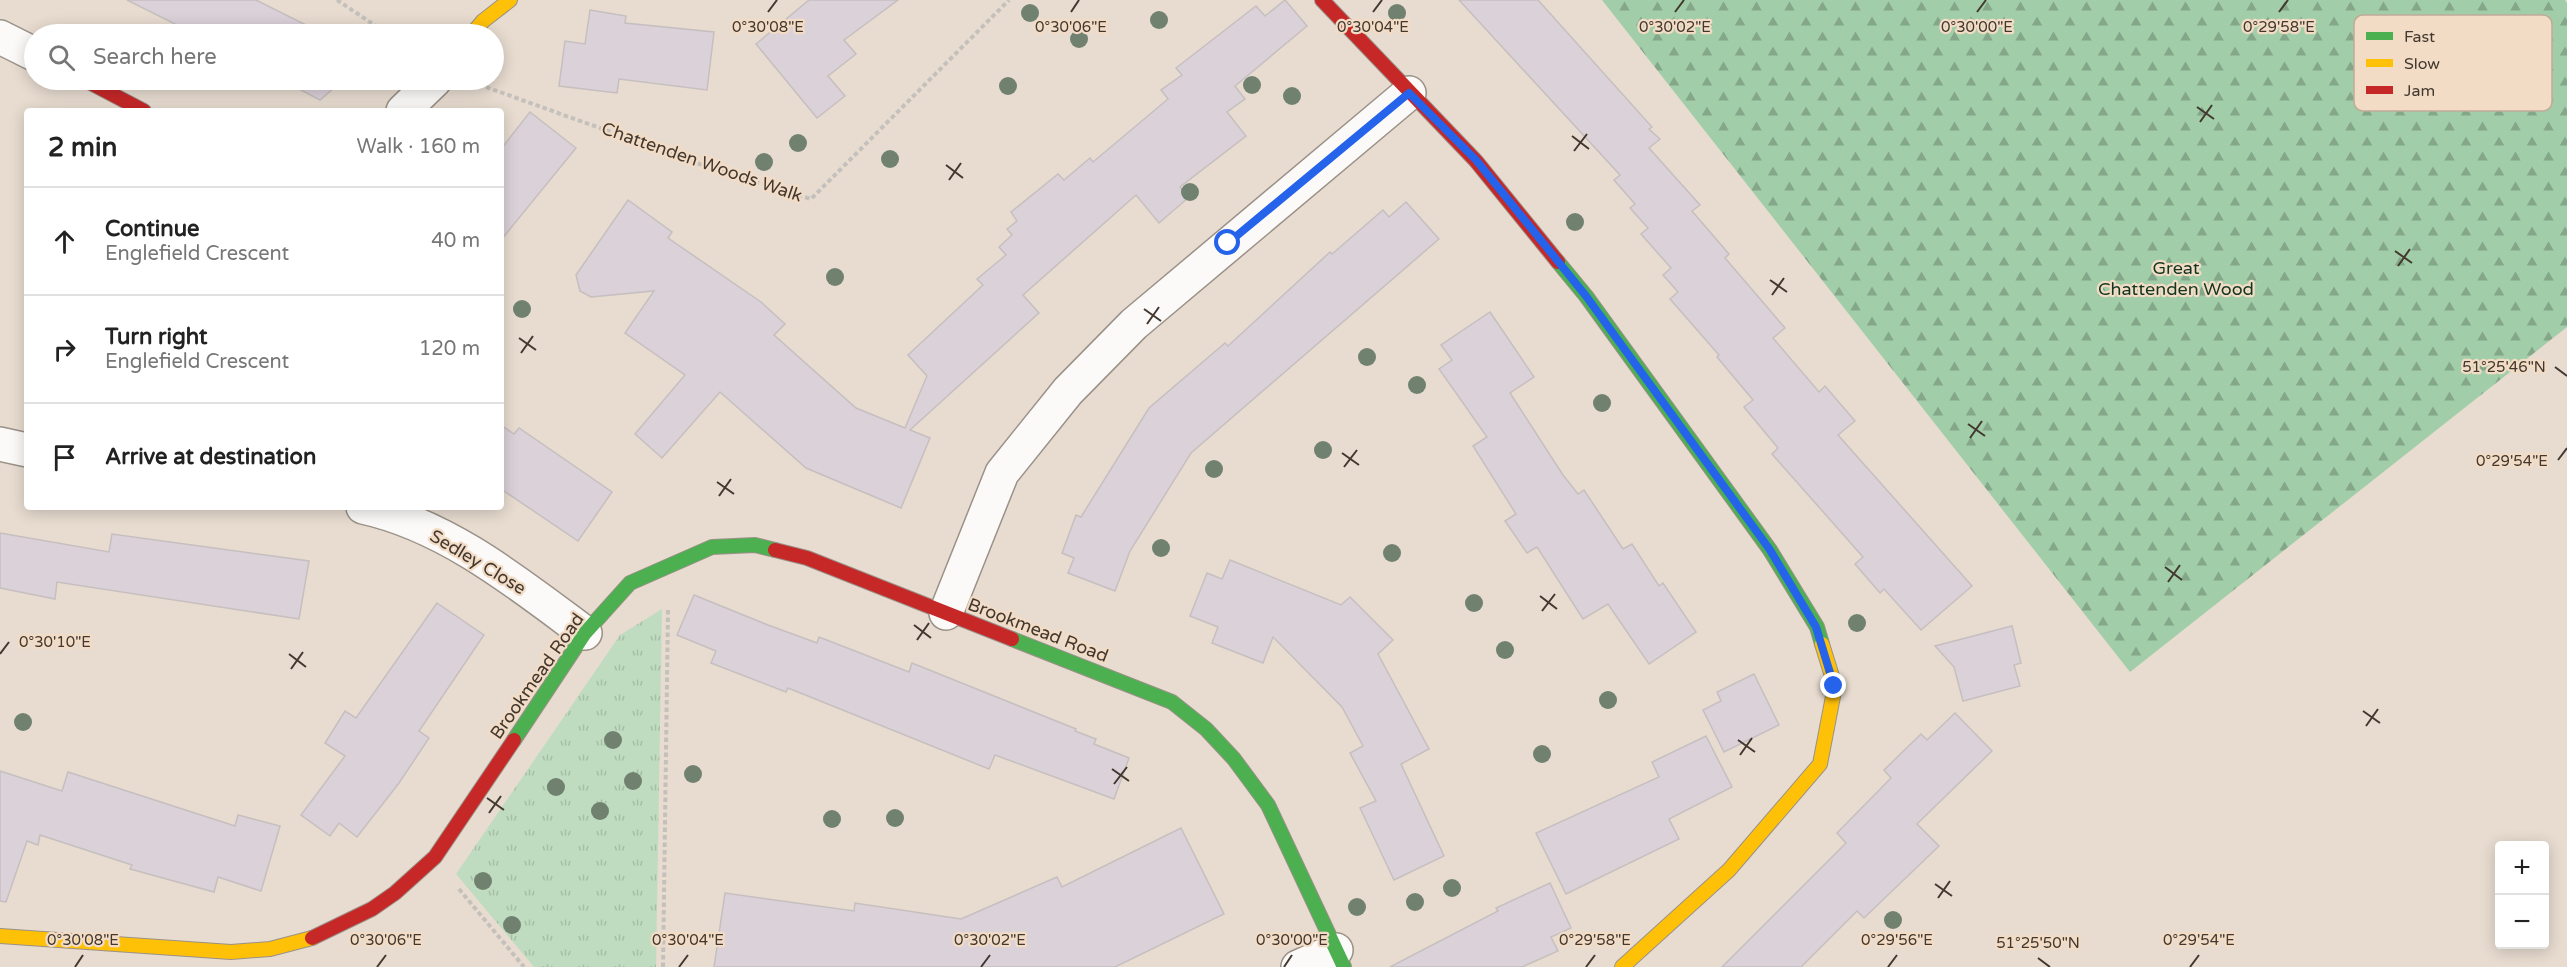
<!DOCTYPE html>
<meta charset="utf-8">
<style>
body{margin:0;font-family:"Varela Round",sans-serif;background:#f6f6f6;color:#222}
.controls{position:absolute;right:18px;bottom:18px;display:grid;overflow:hidden;border-radius:6px;box-shadow:0 3px 15px #0003}
.controls button{width:54px;height:54px;display:grid;place-items:center;padding:0;border:0;border-bottom:2px solid #e0e0e0;background:#fff;color:#222;font:30px sans-serif}
.stop{position:absolute;width:18px;height:18px;margin:-14px;border:4px solid #2563eb;border-radius:50%;background:#fff}
.stop.end{background:#2563eb;border-color:#fff;box-shadow:0 2px 6px #0008}
.list{margin:0;padding:0;list-style:none}
h2{display:flex;justify-content:space-between;align-items:center;height:78px;margin:0;padding:0 24px;font-size:26px}
h2 small{font-size:20px;font-weight:400;color:#767676}
.list li{display:grid;grid-template-columns:39px 1fr auto;gap:18px;align-items:center;box-sizing:border-box;height:108px;padding:0 24px;border-top:2px solid #e0e0e0}
.list b{display:block;font-size:22px;white-space:nowrap}
.list p{margin:0;font-size:20px;white-space:nowrap;color:#767676}
.list em{font-size:20px;font-style:normal;color:#767676}
.icon{flex:none;width:33px;height:33px;fill:none;stroke:currentColor;stroke-width:2;stroke-linecap:round;stroke-linejoin:round}
.map{position:relative;flex:none;width:2567px;height:967px;overflow:hidden}
.search{position:absolute;background:#fff;box-shadow:0 3px 15px #0003;left:24px;top:24px;width:480px;height:66px;display:flex;align-items:center;gap:15px;box-sizing:border-box;padding:0 21px;border-radius:33px;color:#767676;font-size:22px}
.panel{position:absolute;background:#fff;box-shadow:0 3px 15px #0003;left:24px;top:108px;width:480px;height:402px;border-radius:6px}
.map>svg:first-child{display:block}
</style>
<div class="map">
<svg width="2567" height="967" viewBox="0 0 2567 967">
<defs>
<pattern id="grass-tufts" width="24" height="20" patternUnits="userSpaceOnUse" patternTransform="scale(1.5)"><rect width="24" height="20" fill="#bfdcc0"/><path d="M3 7l-1-3M5 7V3M7 7l1-3M15 17l-1-3M17 17v-4M19 17l1-3" fill="none" stroke="#a5bea5"/></pattern>
<pattern id="forest-firs" width="22" height="20" patternUnits="userSpaceOnUse" patternTransform="scale(1.5)"><rect width="22" height="20" fill="#a1cda8"/><path d="M5 1l3.5 6h-7zM16 11l3.5 6h-7z" fill="#85a789"/></pattern>
</defs>
<rect width="100%" height="100%" fill="#e8dcd0"/>
<polygon fill="url(#grass-tufts)" points="662,609 656,967 534,967 456,874 620,635"/>
<polygon fill="url(#forest-firs)" points="1602,0 2565,0 2567,3 2567,327 2130,672"/>
<g fill="#dbd1d9" stroke="#c6bfbf" stroke-width="1.5">
<polygon points="127,0 256,0 324,34 195,34"/>
<polygon points="809,0 898,0 844,40 856,54 828,76 845,96 817,118 756,44"/>
<polygon points="1285,0 1307,26 1235,86 1245,99 1227,112 1246,136 1180,187 1188,198 1159,223 1136,195 1023,295 1039,313 910,430 930,438 901,508 806,468 720,392 662,458 635,434 685,375 625,333 654,291 591,297 580,291 576,275 628,200 672,232 668,238 761,302 785,324 774,335 856,408 905,428 927,376 908,355 983,285 977,279 1006,255 999,247 1012,235 1007,229 1017,221 1011,212 1058,174 1064,180 1090,158 1093,162 1168,99 1161,90 1182,75 1176,68 1256,6 1265,16"/>
<polygon points="1459,0 1538,0 1652,127 1649,129 1660,139 1649,148 1700,205 1692,211 1729,254 1725,258 1785,328 1773,338 1819,392 1825,386 1855,421 1838,435 1972,586 1921,630 1884,589 1880,593 1855,564 1863,557 1772,454 1778,448 1744,407 1753,400 1717,357 1719,355 1670,299 1678,292 1663,275 1671,268 1641,234 1648,228 1630,208 1635,204 1614,180 1620,175"/>
<polygon points="590,10 626,16 625,23 714,32 707,90 619,79 617,93 559,86 565,41 585,44"/>
<polygon points="282,80 343,80 320,100"/>
<polygon points="530,112 576,148 501,240 501,149"/>
<polygon points="1406,202 1439,239 1191,453 1130,551 1115,591 1068,573 1074,558 1062,553 1076,515 1081,517 1149,408 1225,343 1228,346 1330,252 1332,254 1383,210 1389,217"/>
<polygon points="1490,312 1534,377 1510,393 1563,475 1578,494 1584,490 1623,549 1632,544 1659,586 1663,583 1696,632 1649,664 1608,604 1583,619 1537,547 1527,553 1505,521 1516,514 1473,446 1487,437 1439,369 1452,360 1441,345"/>
<polygon points="501,425 514,434 519,428 612,492 578,541 501,489"/>
<polygon points="0,533 109,552 112,534 309,561 299,619 57,582 55,599 0,588"/>
<polygon points="1230,560 1341,605 1350,597 1393,640 1378,654 1429,749 1401,764 1444,856 1394,880 1360,808 1376,801 1350,753 1363,746 1342,707 1273,637 1263,663 1212,643 1218,627 1190,616 1207,573 1222,579"/>
<polygon points="694,595 768,625 817,643 819,637 909,672 912,663 1076,729 1075,731 1096,739 1094,744 1129,758 1114,799 995,755 989,769 788,688 786,692 711,663 716,651 677,635"/>
<polygon points="437,603 484,635 419,731 429,738 399,783 357,837 339,823 330,836 301,815 345,756 325,743 345,711 356,718"/>
<polygon points="2012,626 2021,663 2014,665 2020,686 1963,701 1954,667 1935,646"/>
<polygon points="1754,674 1779,725 1724,752 1703,710 1721,701 1717,692"/>
<polygon points="1955,713 1992,751 1917,824 1939,846 1864,918 1857,911 1801,967 1722,967 1846,843 1837,833 1891,778 1884,770 1921,734 1927,740"/>
<polygon points="1706,736 1732,787 1669,819 1679,839 1566,894 1536,833 1659,777 1652,762"/>
<polygon points="0,771 62,791 68,772 235,826 238,815 280,826 261,891 218,877 214,892 130,869 132,865 40,835 38,845 27,841 6,902 0,901"/>
<polygon points="1181,828 1224,914 1115,967 714,967 725,893 854,911 855,903 961,919 1057,877 1062,887"/>
<polygon points="1550,883 1571,928 1551,937 1558,951 1522,967 1390,967 1498,911 1496,908"/>
</g>
<g fill="none" stroke-linecap="round" stroke-linejoin="round">
<g stroke="#9a9188" stroke-width="36">
<g id="street">
<polyline points="0,37 34,54"/>
<polyline points="403,111 435,80"/>
<polyline points="0,444 27,450"/>
<path d="M363 507C446 525 518 583 585 633"/>
<polyline points="946,613 1002,473 1068,391 1134,324 1409,93"/>
<polyline points="1298,967 1336,950"/>
</g>
</g>
<g stroke="#9a9188" stroke-width="16">
<g id="fast">
<polyline points="1558,262 1586,296 1770,550 1817,627 1822,644"/>
<polyline points="1012,639 1172,702 1206,729 1234,759 1268,805 1344,967"/>
<polyline points="514,740 585,633 630,583 712,547 755,545 775,550"/>
</g>
</g>
<g stroke="#9a9188" stroke-width="16">
<g id="slow">
<polyline points="472,34 483,21 510,0"/>
<polyline points="0,936 231,952 270,949 312,938"/>
<polyline points="1622,967 1729,870 1820,764 1835,686 1822,644"/>
</g>
</g>
<g stroke="#9a9188" stroke-width="16">
<g id="jam">
<polyline points="1322,0 1476,161 1558,262"/>
<polyline points="85,80 144,111"/>
<polyline points="775,550 807,558 1012,639"/>
<polyline points="312,938 372,909 395,893 435,857 514,740"/>
</g>
</g>
<g stroke="#c4c0bb" stroke-width="4" stroke-dasharray="4.5 3" stroke-linecap="butt">
<polyline points="337,0 388,34"/>
<polyline points="472,82 708,167 811,199 1009,0"/>
<polyline points="459,889 524,967"/>
<polyline points="663,967 668,608"/>
</g>
<use href="#street" stroke="#fcfaf8" stroke-width="33"/>
<use href="#fast" stroke="#4caf50" stroke-width="14"/>
<use href="#slow" stroke="#ffc107" stroke-width="14"/>
<use href="#jam" stroke="#c62828" stroke-width="14"/>
</g>
<g fill="#71816f">
<circle cx="1030" cy="13" r="9"/>
<circle cx="1397" cy="13" r="9"/>
<circle cx="1159" cy="20" r="9"/>
<circle cx="1079" cy="39" r="9"/>
<circle cx="1252" cy="85" r="9"/>
<circle cx="1008" cy="86" r="9"/>
<circle cx="1292" cy="96" r="9"/>
<circle cx="798" cy="143" r="9"/>
<circle cx="890" cy="159" r="9"/>
<circle cx="764" cy="162" r="9"/>
<circle cx="1190" cy="192" r="9"/>
<circle cx="1575" cy="222" r="9"/>
<circle cx="835" cy="277" r="9"/>
<circle cx="522" cy="309" r="9"/>
<circle cx="1367" cy="357" r="9"/>
<circle cx="1417" cy="385" r="9"/>
<circle cx="1602" cy="403" r="9"/>
<circle cx="1323" cy="450" r="9"/>
<circle cx="1214" cy="469" r="9"/>
<circle cx="1161" cy="548" r="9"/>
<circle cx="1392" cy="553" r="9"/>
<circle cx="1474" cy="603" r="9"/>
<circle cx="1857" cy="623" r="9"/>
<circle cx="1505" cy="650" r="9"/>
<circle cx="1608" cy="700" r="9"/>
<circle cx="23" cy="722" r="9"/>
<circle cx="613" cy="740" r="9"/>
<circle cx="1542" cy="754" r="9"/>
<circle cx="693" cy="774" r="9"/>
<circle cx="633" cy="781" r="9"/>
<circle cx="556" cy="787" r="9"/>
<circle cx="600" cy="811" r="9"/>
<circle cx="895" cy="818" r="9"/>
<circle cx="832" cy="819" r="9"/>
<circle cx="483" cy="881" r="9"/>
<circle cx="1452" cy="888" r="9"/>
<circle cx="1415" cy="902" r="9"/>
<circle cx="1357" cy="907" r="9"/>
<circle cx="1893" cy="920" r="9"/>
<circle cx="512" cy="925" r="9"/>
</g>
<g fill="none" stroke-linecap="round" stroke-linejoin="round">
<polyline stroke="#2563eb" stroke-width="8" points="1228,243 1409,93 1476,160 1586,296 1770,550 1816,627 1834,686"/>
</g>
<path fill="none" stroke="#42382f" stroke-width="2" d="M768 12 777 0M1071 12 1079 0M1373 12 1382 0M1675 12 1684 0M1977 12 1986 0M2279 12 2288 0M2197 107 2214 119M2200 122 2212 105M1572 136 1589 149M1574 151 1587 134M946 165 963 178M949 180 961 163M2395 251 2412 263M2398 266 2410 249M1770 280 1787 292M1772 295 1784 278M1144 309 1161 321M1147 324 1159 307M519 338 536 350M521 353 533 336M2555 367 2567 376M1968 424 1985 436M1970 438 1982 421M1342 453 1359 465M2558 460 2567 448M1344 467 1357 450M717 482 734 494M719 496 731 479M2165 567 2182 580M2168 582 2180 565M1540 596 1557 609M1542 611 1555 594M914 625 931 638M917 640 929 623M0 654 9 642M289 654 306 667M291 669 303 652M2363 711 2380 723M2366 726 2378 709M1738 740 1755 752M1740 755 1752 738M1112 769 1129 781M1114 784 1127 767M487 798 504 810M489 813 501 796M1935 884 1952 896M1938 898 1950 881M2038 958 2050 967M75 967 83 955M377 967 386 955M679 967 688 955M981 967 990 955M1284 967 1292 955M1586 967 1595 955M1888 967 1897 955M2190 967 2199 955"/>
<g text-anchor="middle" stroke-width="4.5" stroke-linejoin="round" paint-order="stroke">
<g font-size="18" fill="#42382f" stroke="#f3dcc5">
<text transform="translate(702 162) rotate(19)" y="6">Chattenden Woods Walk</text>
<text transform="translate(478 562) rotate(31)" y="6">Sedley Close</text>
<text transform="translate(1038 630) rotate(21)" y="6">Brookmead Road</text>
<text transform="translate(537 676) rotate(-55)" y="6">Brookmead Road</text>
</g>
<g font-size="18" fill="#103620" stroke="#f3dcc5">
<text x="2176" y="274">Great<tspan x="2176" dy="21">Chattenden Wood</tspan></text>
</g>
</g>
<rect x="2354" y="15" width="198" height="96" rx="9" fill="#f3dcc5" stroke="#beab98" stroke-width="1.5"/>
<rect x="2366" y="32" width="27" height="8" fill="#4caf50"/>
<rect x="2366" y="59" width="27" height="8" fill="#ffc107"/>
<rect x="2366" y="86" width="27" height="8" fill="#c62828"/>
<g font-size="16" fill="#42382f">
<text x="2404" y="42">Fast</text>
<text x="2404" y="69">Slow</text>
<text x="2404" y="96">Jam</text>
</g>
<g font-size="15" text-anchor="middle" fill="#42382f" stroke="#f3dcc5" stroke-width="4.5" stroke-linejoin="round" paint-order="stroke">
<text x="768" y="32">0°30'08"E</text>
<text x="1373" y="32">0°30'04"E</text>
<text x="1071" y="32">0°30'06"E</text>
<text x="1675" y="32">0°30'02"E</text>
<text x="1977" y="32">0°30'00"E</text>
<text x="2279" y="32">0°29'58"E</text>
<text x="2504" y="372">51°25'46"N</text>
<text x="2512" y="466">0°29'54"E</text>
<text x="55" y="647">0°30'10"E</text>
<text x="83" y="945">0°30'08"E</text>
<text x="386" y="945">0°30'06"E</text>
<text x="688" y="945">0°30'04"E</text>
<text x="990" y="945">0°30'02"E</text>
<text x="1292" y="945">0°30'00"E</text>
<text x="1595" y="945">0°29'58"E</text>
<text x="1897" y="945">0°29'56"E</text>
<text x="2199" y="945">0°29'54"E</text>
<text x="2038" y="948">51°25'50"N</text>
</g>
</svg>
<div class="controls">
<button>+</button>
<button>−</button>
</div>
<div class="stop" style="left:1228px;top:243px"></div>
<div class="stop end" style="left:1834px;top:686px"></div>
<div class="search"><svg class="icon" aria-label="search" viewBox="0 0 24 24"><circle cx="10" cy="10" r="6"/><path d="M15 15l6 6"/></svg>Search here</div>
<section class="panel">
<h2>2 min<small>Walk · 160 m</small></h2>
<ul class="list">
<li><svg class="icon" aria-label="ahead" viewBox="0 0 24 24"><path d="M12 20V5M6 11l6-6 6 6"/></svg><div><b>Continue</b><p>Englefield Crescent</p></div><em>40 m</em></li>
<li><svg class="icon" aria-label="right" viewBox="0 0 24 24"><path d="M7 20v-9h11M14 6l5 5-5 5"/></svg><div><b>Turn right</b><p>Englefield Crescent</p></div><em>120 m</em></li>
<li><svg class="icon" aria-label="arrive" viewBox="0 0 24 24"><path d="M6 21V4h12l-3 4 3 4H6"/></svg><div><b>Arrive at destination</b></div></li>
</ul>
</section>
</div>
